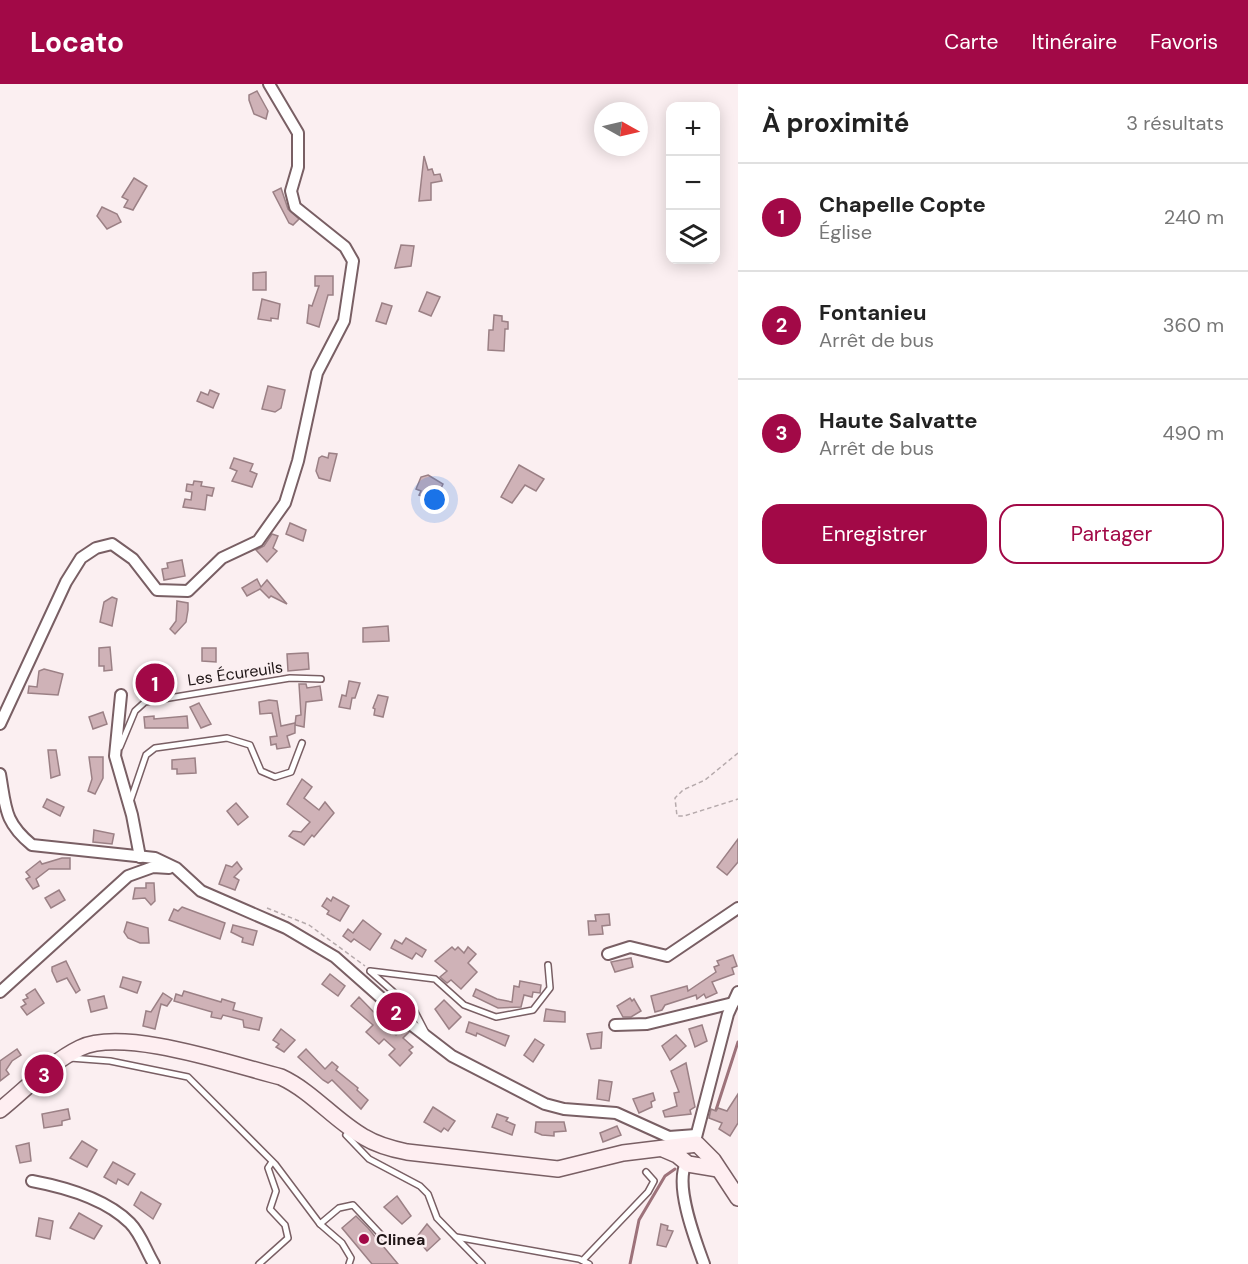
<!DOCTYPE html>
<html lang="fr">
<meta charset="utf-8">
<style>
body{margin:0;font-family:"DM Sans",sans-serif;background:#f6f6f6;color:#222}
.controls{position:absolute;right:18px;top:18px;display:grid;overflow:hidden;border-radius:12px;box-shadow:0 3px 15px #0003}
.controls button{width:54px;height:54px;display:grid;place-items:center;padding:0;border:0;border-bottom:2px solid #e0e0e0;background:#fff;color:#222;font:30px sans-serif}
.compass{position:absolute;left:594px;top:18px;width:54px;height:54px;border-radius:50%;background:#fff;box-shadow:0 3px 15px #0003;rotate:98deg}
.you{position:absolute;left:435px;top:416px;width:21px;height:21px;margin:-15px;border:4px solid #fff;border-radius:50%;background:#1a73e8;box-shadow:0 0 0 9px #1a73e833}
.badge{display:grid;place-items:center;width:39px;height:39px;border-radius:50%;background:#a20947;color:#fff;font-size:20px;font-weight:700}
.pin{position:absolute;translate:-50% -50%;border:3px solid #fff;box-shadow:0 2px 6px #0006}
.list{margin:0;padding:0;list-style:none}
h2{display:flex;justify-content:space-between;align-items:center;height:78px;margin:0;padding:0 24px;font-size:26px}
h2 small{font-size:20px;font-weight:400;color:#767676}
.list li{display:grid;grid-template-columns:39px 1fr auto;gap:18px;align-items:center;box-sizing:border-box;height:108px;padding:0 24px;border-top:2px solid #e0e0e0}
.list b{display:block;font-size:22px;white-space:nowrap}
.list p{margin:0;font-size:20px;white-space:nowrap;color:#767676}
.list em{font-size:20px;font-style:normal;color:#767676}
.actions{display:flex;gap:12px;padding:18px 24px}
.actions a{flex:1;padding:14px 0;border:2px solid #a20947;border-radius:18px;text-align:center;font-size:21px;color:#a20947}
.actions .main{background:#a20947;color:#fff}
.icon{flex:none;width:33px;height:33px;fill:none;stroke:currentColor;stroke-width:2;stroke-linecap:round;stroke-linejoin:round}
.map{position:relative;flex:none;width:738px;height:1180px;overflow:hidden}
header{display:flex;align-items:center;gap:36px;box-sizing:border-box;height:84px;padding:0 30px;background:#a20947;color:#fff}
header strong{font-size:28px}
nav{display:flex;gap:33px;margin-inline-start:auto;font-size:21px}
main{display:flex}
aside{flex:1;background:#fff}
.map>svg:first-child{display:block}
</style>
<header>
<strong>Locato</strong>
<nav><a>Carte</a><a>Itinéraire</a><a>Favoris</a></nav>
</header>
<main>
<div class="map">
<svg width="738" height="1180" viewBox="0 0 738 1180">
<rect width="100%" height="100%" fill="#fbeff1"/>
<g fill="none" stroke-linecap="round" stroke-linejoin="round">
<g stroke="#9d727a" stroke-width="3">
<polyline points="716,1026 738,958"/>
<polyline points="630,1180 639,1136 665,1092 675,1085"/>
</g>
</g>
<g fill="#cfb2b7" stroke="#9b8085" stroke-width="1.5">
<polygon points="257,7 268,27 266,35 254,30 249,16 249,11"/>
<polygon points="424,72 428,86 432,85 434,91 440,90 442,97 431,99 431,116 419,117"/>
<polygon points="134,94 147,102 133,126 124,123 128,116 122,113"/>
<polygon points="281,104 288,125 299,135 293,141 289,139 273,108"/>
<polygon points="102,123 117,130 121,138 107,145 97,132"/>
<polygon points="401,161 414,162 411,182 395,184"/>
<polygon points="266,188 266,206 253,206 253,189"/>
<polygon points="315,192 333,192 333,211 328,211 319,243 307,239 309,221 312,222 319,202 315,202"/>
<polygon points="427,208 440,213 431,232 419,227"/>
<polygon points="262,215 280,220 278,235 271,234 271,237 258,235"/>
<polygon points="382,219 392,222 386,240 376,237"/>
<polygon points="494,231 502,232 502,237 508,238 508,245 505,245 504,267 488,266 489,246 493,246"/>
<polygon points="268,302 285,306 281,324 275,328 262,325"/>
<polygon points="210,306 219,310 213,324 197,317 201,308 208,311"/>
<polygon points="329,369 337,370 330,397 319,394 316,387 319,374 322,372 328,374"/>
<polygon points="234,374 253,380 250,387 257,390 252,403 232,397 237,387 230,384"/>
<polygon points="519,381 544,395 536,407 525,401 512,419 501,413"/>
<polygon points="428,391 443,400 437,413 429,410 427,414 419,411 421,407 416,405 421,393"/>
<polygon points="194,397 202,398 201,402 214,404 212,412 207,411 205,426 183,423 185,415 191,416 192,408 186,407 187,400 193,401"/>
<polygon points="290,439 306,446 303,457 286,450"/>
<polygon points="272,450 278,452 273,464 277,467 267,478 256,466 264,462"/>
<polygon points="182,476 185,492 164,496 162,485 168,484 167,479"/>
<polygon points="257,495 261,503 267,496 287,520 271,512 269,514 260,505 247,512 242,504"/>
<polygon points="112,513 117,515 112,542 100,538 104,518"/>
<polygon points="177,517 188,519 188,526 186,538 175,550 170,545 176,537"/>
<polygon points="388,542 389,557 363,558 363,544"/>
<polygon points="110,563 112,586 104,587 104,582 99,582 99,564"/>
<polygon points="202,564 216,564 216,578 202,577"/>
<polygon points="304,569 308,569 309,585 288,587 287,570"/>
<polygon points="44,585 63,590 58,611 28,609 29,602 37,603 39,587"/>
<polygon points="349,597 360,599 355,614 352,614 350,625 339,623 342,611 346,612"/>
<polygon points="299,600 306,600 307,604 320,602 322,616 306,618 304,643 295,641 296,632 301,631"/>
<polygon points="378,611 388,613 383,633 374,631 375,625 373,624"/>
<polygon points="269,616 277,617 281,642 295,639 295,649 287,652 290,663 277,665 276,660 271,661 270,653 277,652 272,629 260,630 259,618"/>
<polygon points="199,619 211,640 201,644 190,623"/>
<polygon points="103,628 107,640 93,645 89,633"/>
<polygon points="154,632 154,635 187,632 188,644 145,644 144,633"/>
<polygon points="48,666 56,666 60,691 51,694"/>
<polygon points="89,673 103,673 103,694 95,710 88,707 92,695"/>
<polygon points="195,674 196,689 177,690 177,685 172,685 172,676"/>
<polygon points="302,695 312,703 304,714 319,726 325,718 334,729 314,753 312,751 304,761 289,752 293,747 301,748 310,738 287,720"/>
<polygon points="47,715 64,723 60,732 43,723"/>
<polygon points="236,719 248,733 238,741 227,727"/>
<polygon points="94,746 114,750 112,760 93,758"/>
<polygon points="738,755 738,778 727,791 717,783"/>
<polygon points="62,774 70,774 70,785 49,785 36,795 39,802 33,805 26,795 30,793 26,788 40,777 42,780"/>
<polygon points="237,778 242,785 234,793 239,796 235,806 219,800 226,781 232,783"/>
<polygon points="146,799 154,799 155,817 151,821 145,814 133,815 135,804 146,804"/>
<polygon points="59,806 65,816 51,824 45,814"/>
<polygon points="333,813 349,822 340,837 327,830 329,827 322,822 327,814 331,817"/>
<polygon points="182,823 225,839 220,855 169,836 174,825 178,827"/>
<polygon points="609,830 610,841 602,842 603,850 589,851 588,837 596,837 595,831"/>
<polygon points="363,836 381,850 370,866 354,855 351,858 343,852 348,845 353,849"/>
<polygon points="127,838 148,844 149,859 140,859 128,854 124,848"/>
<polygon points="233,841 257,847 253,861 242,858 243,854 231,848"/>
<polygon points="406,854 426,866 422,873 416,869 412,875 391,864 395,856 402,860"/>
<polygon points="452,863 455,866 458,863 464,869 468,863 476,870 468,879 477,888 461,905 451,896 447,899 440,893 447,887 435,877"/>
<polygon points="733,871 737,882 732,884 734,890 712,898 717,909 706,914 704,910 697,915 696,911 665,921 662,926 655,928 651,912 687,902 688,907 716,888 714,883 719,881 717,877"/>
<polygon points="631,874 633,883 615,888 611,878"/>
<polygon points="66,877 80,906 76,909 67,894 57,898 52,887 52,883"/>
<polygon points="330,890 345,902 338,912 322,900"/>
<polygon points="123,893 141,898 137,909 120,903"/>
<polygon points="520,897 541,901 540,909 533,908 532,913 524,911 521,923 498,924 473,912 476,905 497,915 512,918 514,902 519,903"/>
<polygon points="35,905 44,919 27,931 21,923 26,920 23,916 28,914 26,911"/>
<polygon points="184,907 221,918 222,915 235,919 233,926 262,934 259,946 244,943 243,936 223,931 221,935 211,933 212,928 174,917 176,910 182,912"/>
<polygon points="163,909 172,915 167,922 161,920 155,945 143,942 146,927 151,928"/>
<polygon points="104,912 107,924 91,928 88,916"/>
<polygon points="359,913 396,951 403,943 409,948 403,954 413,963 409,966 412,969 400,982 389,971 395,965 384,955 379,960 366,948 373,941 351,922"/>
<polygon points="630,914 632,917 634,915 641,927 631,933 623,933 617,922"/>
<polygon points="444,916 461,933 449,945 435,925"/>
<polygon points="546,925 565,928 565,938 544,937"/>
<polygon points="469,938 509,952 505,962 477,949 476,952 466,948"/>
<polygon points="702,941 707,957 695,963 689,945"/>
<polygon points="281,945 295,956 284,968 276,963 279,960 273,956"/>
<polygon points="602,948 601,964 591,965 587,950"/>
<polygon points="676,951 686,962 670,976 662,962"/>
<polygon points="535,955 544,961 533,978 524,971"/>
<polygon points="17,965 21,971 12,977 6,986 9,990 0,997 0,977"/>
<polygon points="306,965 325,985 332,978 338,983 336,986 358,1004 357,1006 368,1016 361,1025 332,996 328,999 323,996 298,973"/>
<polygon points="686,979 695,1023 690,1026 691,1030 665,1033 663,1027 677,1022 674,1009 679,1008 671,987"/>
<polygon points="599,996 612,998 609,1017 597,1015"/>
<polygon points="653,1009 655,1016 651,1018 652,1023 639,1029 633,1015"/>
<polygon points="738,1010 738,1039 730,1052 719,1045 722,1039 709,1034 711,1025 716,1027 718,1024 727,1027"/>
<polygon points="433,1023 455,1037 448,1047 444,1044 441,1048 424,1038"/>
<polygon points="68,1025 70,1035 62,1037 62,1041 44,1044 42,1030"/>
<polygon points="497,1030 508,1034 506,1037 515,1041 512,1051 492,1043"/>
<polygon points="536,1038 564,1038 566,1047 554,1048 554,1052 542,1051 535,1048"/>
<polygon points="617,1042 621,1051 603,1058 600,1049"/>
<polygon points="82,1057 97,1066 87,1083 70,1074"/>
<polygon points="29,1059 31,1077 20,1079 16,1062"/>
<polygon points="113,1078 135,1090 128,1101 118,1095 116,1100 104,1093"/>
<polygon points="141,1108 161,1120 153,1135 134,1121"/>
<polygon points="397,1112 411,1132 402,1140 384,1123"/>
<polygon points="79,1129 102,1142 94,1155 70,1144"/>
<polygon points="356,1132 368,1144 398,1180 372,1180 342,1144"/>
<polygon points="39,1134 53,1137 50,1155 36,1152"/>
<polygon points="427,1140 440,1155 427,1167 416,1154"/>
<polygon points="661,1140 668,1142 667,1146 673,1147 666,1163 657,1161"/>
</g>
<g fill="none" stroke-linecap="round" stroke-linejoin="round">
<g stroke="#795f64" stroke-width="8">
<g id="lane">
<polyline points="120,663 135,627 145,618 290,594 321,595"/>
<polyline points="130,718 146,671 155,664 227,654 250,661 261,687 275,693 291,688 302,659"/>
<polyline points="370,887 435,895 464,921 496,933 533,926 550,904 548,881"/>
<polyline points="371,888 414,926 426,949"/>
<polyline points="70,974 110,977 188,993 275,1080 320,1140 339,1124 353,1121 385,1155"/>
<polyline points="346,1051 369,1075 420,1102 428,1110 437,1134 482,1180"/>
<polyline points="320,1140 342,1159 351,1174 349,1180"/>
<polyline points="456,1153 579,1175 589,1180"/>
<polyline points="583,1176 648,1108 654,1097 646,1088"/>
<polyline points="259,1180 288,1154 285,1141 270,1125 276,1107 268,1084 272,1078"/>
</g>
</g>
<g stroke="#795f64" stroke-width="14">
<g id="street">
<polyline points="121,611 115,672 132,731 140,773"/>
<polyline points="0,640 66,498 81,474 96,464 112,460 133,475 157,506 188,507 222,474 258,457 285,419 298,377 317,289 344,237 353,177 345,163 295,123 291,107 298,83 298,49 269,0"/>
<path d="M0 690C6 724 4 738 32 761L155 774 176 784 201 807 286 844 335 873 413 942 452 972 545 1020 564 1025 616 1029 669 1053 696 1051"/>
<polyline points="608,870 630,863 667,872 738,824"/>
<polyline points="0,908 128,792 153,783 169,784"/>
<polyline points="615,941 647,940 733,919"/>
<polyline points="695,1057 728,930 738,908"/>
<path d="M687 1078C673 1099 696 1158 704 1180"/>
<path d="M32 1097C64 1103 106 1115 130 1139 141 1150 146 1167 154 1180"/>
</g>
</g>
<g stroke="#795f64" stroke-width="18">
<g id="secondary">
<path d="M0 1026C25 1006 51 978 80 964 124 943 233 981 281 993 313 1008 334 1036 364 1053 377 1061 392 1065 407 1068L558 1085 623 1069 697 1060 713 1076 738 1114"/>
<polyline points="663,1065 677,1071 688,1080 718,1085"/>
</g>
</g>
<g stroke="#b6aaac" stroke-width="1.5" stroke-dasharray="4.5 3" stroke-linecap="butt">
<polyline points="738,669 705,696 683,706 675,714 677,732 684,732 738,715"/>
<polyline points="267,824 309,841 365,882"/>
</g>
<use href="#lane" stroke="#fff" stroke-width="5"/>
<use href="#street" stroke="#fff" stroke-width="10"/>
<use href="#secondary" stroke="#feeef1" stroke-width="15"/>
</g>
<circle fill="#a20947" stroke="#fbeff1" stroke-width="2" cx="364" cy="1155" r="6"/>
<g text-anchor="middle" stroke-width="5" stroke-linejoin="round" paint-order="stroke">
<g font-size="16" fill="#1e1415" stroke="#fbeff1">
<text transform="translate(235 589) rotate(-8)" y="6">Les Écureuils</text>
</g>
<g font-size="16" font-weight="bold" fill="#1e1415" stroke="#fbeff1" text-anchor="start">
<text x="376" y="1161">Clinea</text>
</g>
</g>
</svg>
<div class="controls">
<button>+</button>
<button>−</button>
<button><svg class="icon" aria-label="layers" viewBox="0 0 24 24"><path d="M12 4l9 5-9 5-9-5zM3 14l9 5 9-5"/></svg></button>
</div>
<svg class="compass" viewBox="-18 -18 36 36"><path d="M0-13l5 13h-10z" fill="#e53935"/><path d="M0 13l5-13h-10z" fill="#767676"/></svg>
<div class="you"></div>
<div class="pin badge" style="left:155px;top:599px">1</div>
<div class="pin badge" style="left:396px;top:928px">2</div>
<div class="pin badge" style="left:44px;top:990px">3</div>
</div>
<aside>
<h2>À proximité<small>3 résultats</small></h2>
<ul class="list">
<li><span class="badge">1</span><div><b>Chapelle Copte</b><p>Église</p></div><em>240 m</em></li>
<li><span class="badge">2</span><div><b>Fontanieu</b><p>Arrêt de bus</p></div><em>360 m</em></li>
<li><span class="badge">3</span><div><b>Haute Salvatte</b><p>Arrêt de bus</p></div><em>490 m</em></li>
</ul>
<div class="actions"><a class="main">Enregistrer</a><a>Partager</a></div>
</aside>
</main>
